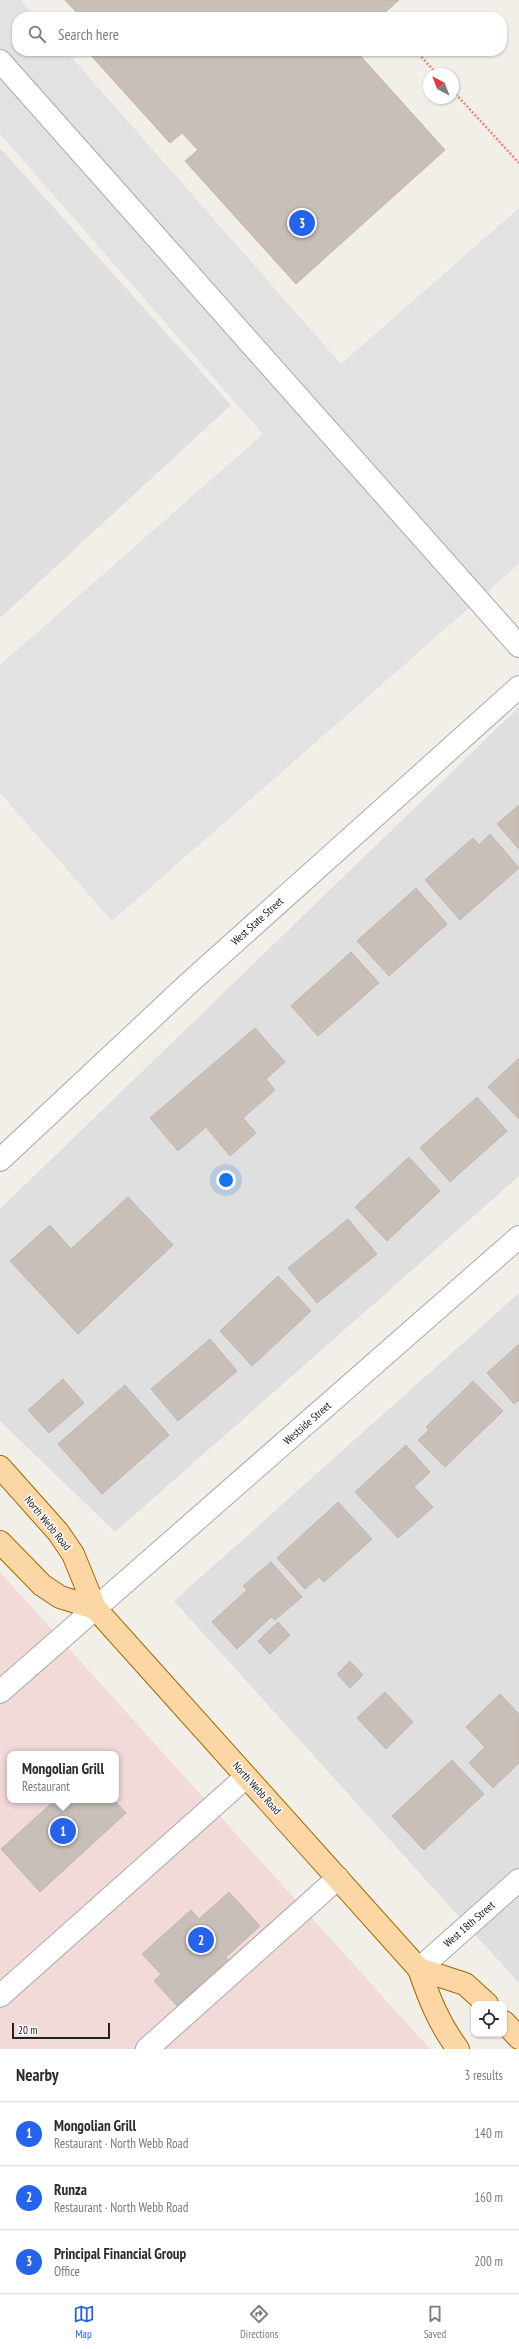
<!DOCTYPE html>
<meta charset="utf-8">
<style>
body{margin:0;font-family:"PT Sans Narrow",sans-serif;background:#f2f2f3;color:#2b2b33}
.controls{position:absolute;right:12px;bottom:12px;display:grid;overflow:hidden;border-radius:8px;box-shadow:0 1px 3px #0004}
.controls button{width:36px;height:36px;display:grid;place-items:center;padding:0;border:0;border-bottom:1px solid #e1e1e2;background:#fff;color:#2b2b33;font:20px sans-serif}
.compass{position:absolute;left:423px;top:68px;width:36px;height:36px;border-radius:50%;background:#fff;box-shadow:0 1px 3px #0004;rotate:318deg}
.scale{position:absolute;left:12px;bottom:10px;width:98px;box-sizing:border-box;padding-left:4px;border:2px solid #222;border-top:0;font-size:11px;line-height:14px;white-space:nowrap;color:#222;-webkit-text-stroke:3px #fff;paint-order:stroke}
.you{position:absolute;left:226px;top:1180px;width:14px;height:14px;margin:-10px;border:3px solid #fff;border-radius:50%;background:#1a73e8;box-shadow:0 0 0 6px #1a73e833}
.badge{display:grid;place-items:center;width:26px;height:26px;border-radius:50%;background:#2563eb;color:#fff;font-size:13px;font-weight:700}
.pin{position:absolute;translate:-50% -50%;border:2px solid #fff;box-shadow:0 1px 4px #0006}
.popup{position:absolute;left:7px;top:1751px;width:112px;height:52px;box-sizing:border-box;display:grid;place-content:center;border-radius:8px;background:#fff;filter:drop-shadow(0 1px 3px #0005);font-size:13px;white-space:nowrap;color:#7c7c81}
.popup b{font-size:15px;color:#2b2b33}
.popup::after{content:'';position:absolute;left:50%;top:100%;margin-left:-8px;border:8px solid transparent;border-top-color:#fff}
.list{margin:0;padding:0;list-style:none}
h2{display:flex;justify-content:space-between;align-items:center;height:52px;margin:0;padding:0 16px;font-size:17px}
h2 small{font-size:13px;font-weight:400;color:#7c7c81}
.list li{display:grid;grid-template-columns:26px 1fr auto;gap:12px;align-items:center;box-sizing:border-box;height:64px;padding:0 16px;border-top:1px solid #e1e1e2}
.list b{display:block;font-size:15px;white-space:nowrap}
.list p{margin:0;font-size:13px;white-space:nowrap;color:#7c7c81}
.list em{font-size:13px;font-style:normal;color:#7c7c81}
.icon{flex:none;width:22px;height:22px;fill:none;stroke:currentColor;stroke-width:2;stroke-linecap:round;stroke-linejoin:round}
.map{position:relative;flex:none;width:519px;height:2049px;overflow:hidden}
.search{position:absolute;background:#fff;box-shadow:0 1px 3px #0004;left:12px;right:12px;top:12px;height:44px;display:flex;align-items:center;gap:10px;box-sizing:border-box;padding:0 14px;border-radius:16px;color:#7c7c81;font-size:15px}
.sheet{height:244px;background:#fff}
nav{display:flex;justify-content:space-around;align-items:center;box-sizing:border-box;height:56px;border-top:1px solid #e1e1e2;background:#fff;font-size:11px;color:#7c7c81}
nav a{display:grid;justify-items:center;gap:2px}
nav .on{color:#2563eb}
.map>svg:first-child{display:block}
</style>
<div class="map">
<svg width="519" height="2049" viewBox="0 0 519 2049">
<rect width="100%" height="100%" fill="#f2efe9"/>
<g fill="#e0dfdf">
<polygon points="0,148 231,405 0,618"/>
<polygon points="519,707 519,1176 115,1532 0,1421 0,1209"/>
<polygon points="519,1293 519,1983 174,1601"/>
</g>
<path fill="#f2dad9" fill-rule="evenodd" d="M0 1572 430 2049H0ZM10 1754H116V1800H10Z"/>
<polygon fill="#e2e2e2" points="0,0 21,0 36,17 17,17 17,51 66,51 341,364 519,208 519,564 112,921 0,793 0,665 263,434 0,134"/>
<g fill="#c7bfb8" stroke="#c4b6ab">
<polygon points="65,0 399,0 380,17 81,17"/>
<polygon points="87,51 356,51 445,150 296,284 185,161 198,150 182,133 170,143"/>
<polygon points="519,805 519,849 497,824"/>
<polygon points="490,834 519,868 460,920 425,880 473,838 479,845"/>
<polygon points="416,888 447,924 389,976 357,941"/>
<polygon points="351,952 379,983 318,1036 291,1006"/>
<polygon points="255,1028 285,1062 266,1079 275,1090 243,1118 256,1133 230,1156 206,1127 178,1151 150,1118"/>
<polygon points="519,1058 519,1119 488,1087"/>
<polygon points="477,1097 507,1131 450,1182 420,1148"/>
<polygon points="409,1157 440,1191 387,1241 355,1207"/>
<polygon points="128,1197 173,1245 78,1334 10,1261 50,1225 71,1249"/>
<polygon points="348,1219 377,1254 317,1303 288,1268"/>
<polygon points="278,1276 311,1311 252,1366 220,1331"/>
<polygon points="210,1339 237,1371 178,1421 151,1389"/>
<polygon points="519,1344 519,1400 514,1404 487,1373"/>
<polygon points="63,1379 84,1403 49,1433 28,1410"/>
<polygon points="473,1381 503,1411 445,1467 418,1440 429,1430 426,1427"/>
<polygon points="125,1385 169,1435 102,1494 58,1444"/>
<polygon points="406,1445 430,1472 414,1487 433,1507 398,1538 355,1492"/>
<polygon points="338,1502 372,1539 324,1582 319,1577 305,1589 277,1558"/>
<polygon points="271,1562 302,1597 275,1620 271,1617 237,1649 212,1622 247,1590 243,1586"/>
<polygon points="278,1622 290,1635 270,1654 258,1641"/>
<polygon points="350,1661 363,1675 350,1688 337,1674"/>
<polygon points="385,1692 413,1722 386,1749 357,1718"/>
<polygon points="500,1694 519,1714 519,1763 493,1788 469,1763 485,1747 466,1727"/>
<polygon points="452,1760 484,1794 424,1850 392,1816"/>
<polygon points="55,1800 114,1800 126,1813 40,1892 1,1849"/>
<polygon points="229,1892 260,1926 226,1957 230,1962 179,2008 154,1981 161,1974 142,1954 191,1910 199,1919"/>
</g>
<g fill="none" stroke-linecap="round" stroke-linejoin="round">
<g stroke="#a9a9a9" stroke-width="24">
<g id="minor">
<polyline points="0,61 519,646"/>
<polyline points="0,1160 188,984 519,687"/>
<polyline points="0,1692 519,1237"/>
<polyline points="419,1969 519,1880"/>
<polyline points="0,1996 246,1777"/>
<polyline points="147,2049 338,1878"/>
</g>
</g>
<g stroke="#a06b00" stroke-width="24">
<g id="major">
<path d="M0 1467 58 1532 73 1554 95 1608 419 1969C429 1998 439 2024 458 2049"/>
<polyline points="0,1542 42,1585 60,1597 95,1608"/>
<polyline points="419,1969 465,1984 487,2004"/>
<polyline points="504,2022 519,2038"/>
</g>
</g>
<g stroke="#fa8072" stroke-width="2.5" stroke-dasharray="2 2" stroke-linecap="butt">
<polyline points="383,15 385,17"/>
<polyline points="416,51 437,74"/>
<polyline points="453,91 519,163"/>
</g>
<use href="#minor" stroke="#fff" stroke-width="22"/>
<use href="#major" stroke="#fcd6a4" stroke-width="22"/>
</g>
<g text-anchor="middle" stroke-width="3" stroke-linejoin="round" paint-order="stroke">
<g font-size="11" fill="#222" stroke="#fff">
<text transform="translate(257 921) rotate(-42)" y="4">West State Street</text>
<text transform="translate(307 1423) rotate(-41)" y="4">Westside Street</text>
<text transform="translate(48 1523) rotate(51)" y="4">North Webb Road</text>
<text transform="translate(257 1788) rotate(48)" y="4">North Webb Road</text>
<text transform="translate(469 1924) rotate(-41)" y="4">West 18th Street</text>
</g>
</g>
</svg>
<div class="controls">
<button><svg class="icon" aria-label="locate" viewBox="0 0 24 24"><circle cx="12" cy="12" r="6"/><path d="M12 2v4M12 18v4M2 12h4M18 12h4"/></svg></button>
</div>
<svg class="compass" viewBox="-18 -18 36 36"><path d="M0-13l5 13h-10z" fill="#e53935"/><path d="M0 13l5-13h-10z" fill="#7c7c81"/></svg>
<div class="scale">20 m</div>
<div class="you"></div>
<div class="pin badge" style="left:63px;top:1831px">1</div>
<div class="popup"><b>Mongolian Grill</b>Restaurant</div>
<div class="pin badge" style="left:201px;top:1940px">2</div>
<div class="pin badge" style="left:302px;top:223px">3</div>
<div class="search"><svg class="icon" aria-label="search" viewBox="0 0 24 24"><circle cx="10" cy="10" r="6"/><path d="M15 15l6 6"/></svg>Search here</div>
</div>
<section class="sheet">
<h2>Nearby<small>3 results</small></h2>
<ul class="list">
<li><span class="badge">1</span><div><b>Mongolian Grill</b><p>Restaurant · North Webb Road</p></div><em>140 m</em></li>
<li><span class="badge">2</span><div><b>Runza</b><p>Restaurant · North Webb Road</p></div><em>160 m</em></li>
<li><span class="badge">3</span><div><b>Principal Financial Group</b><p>Office</p></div><em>200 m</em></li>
</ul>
</section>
<nav>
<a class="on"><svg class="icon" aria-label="map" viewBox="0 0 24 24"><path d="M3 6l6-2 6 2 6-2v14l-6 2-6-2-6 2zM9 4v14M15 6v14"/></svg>Map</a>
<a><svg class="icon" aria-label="directions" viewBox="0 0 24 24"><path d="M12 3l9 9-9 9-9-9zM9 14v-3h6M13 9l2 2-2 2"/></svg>Directions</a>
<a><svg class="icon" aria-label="saved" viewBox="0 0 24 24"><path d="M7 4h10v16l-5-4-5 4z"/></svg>Saved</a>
</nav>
